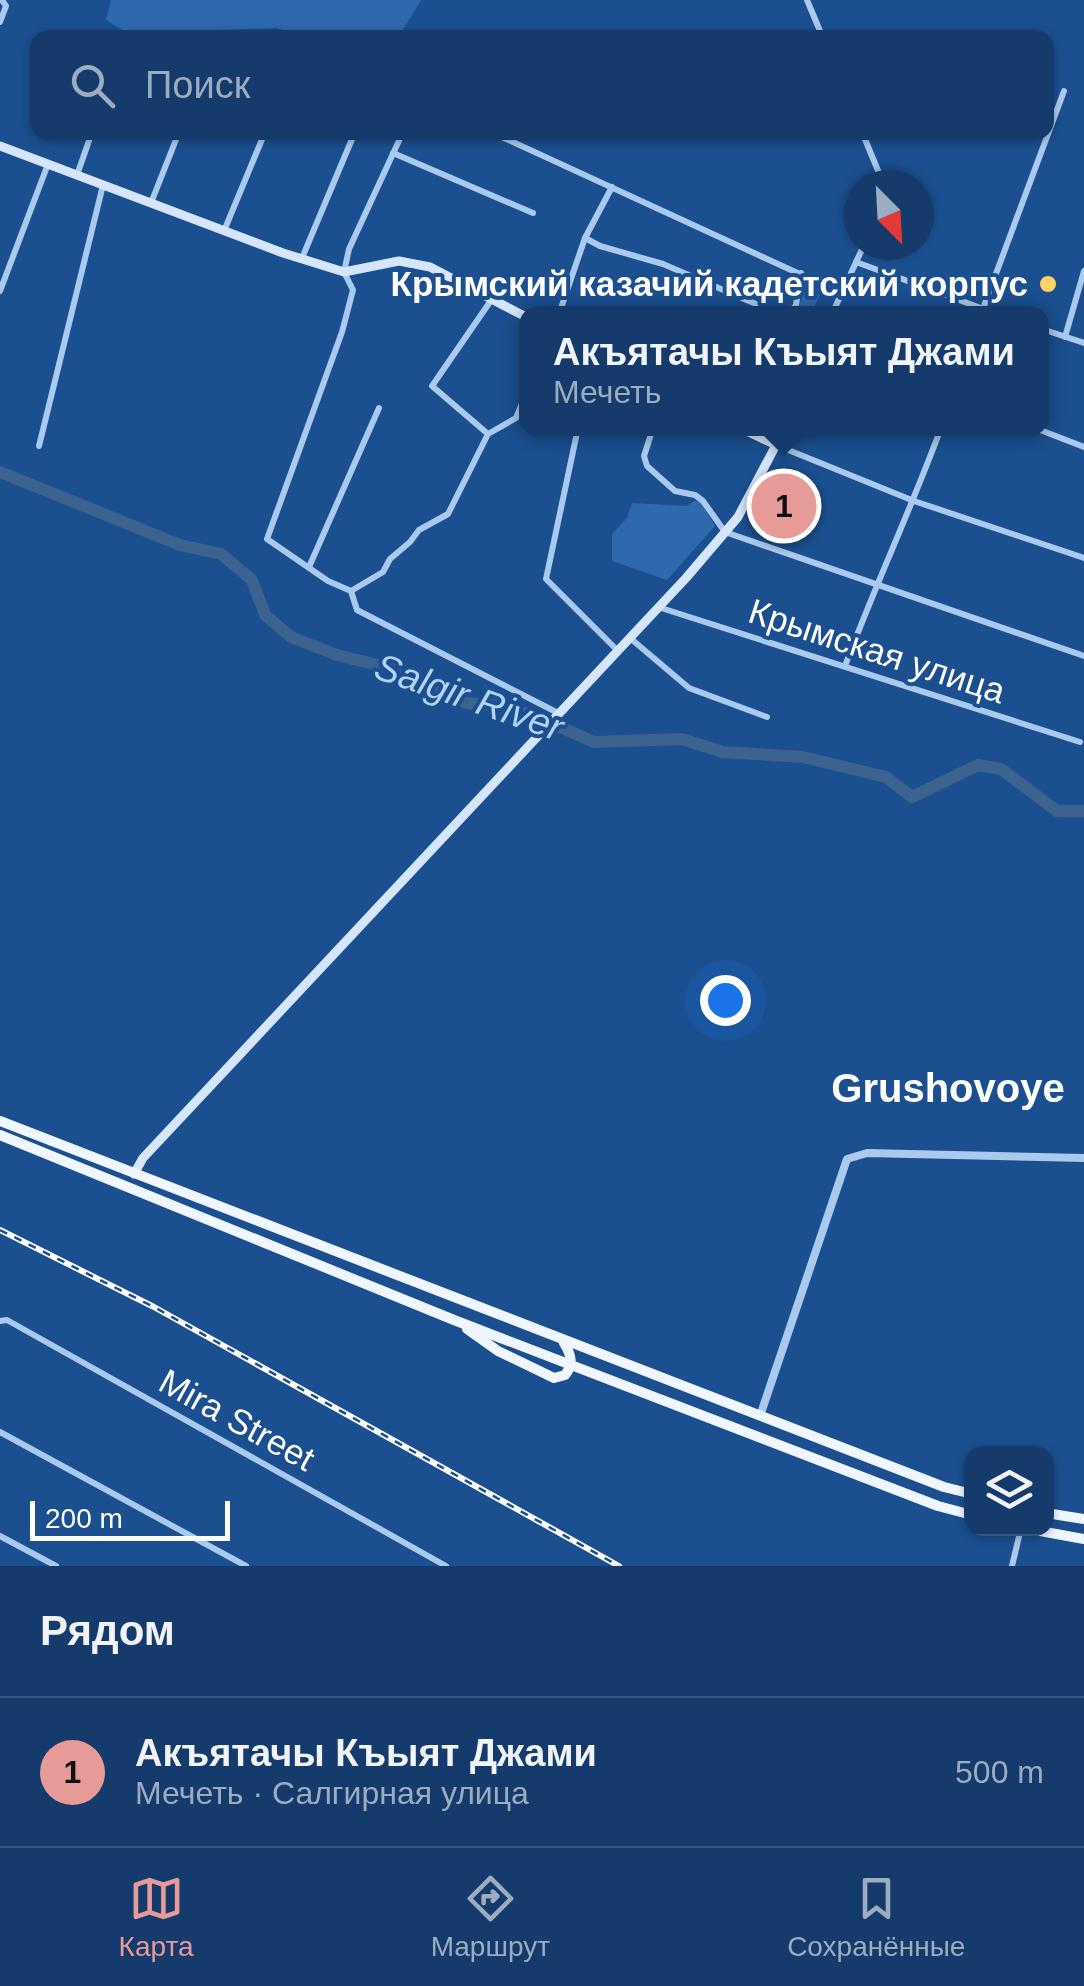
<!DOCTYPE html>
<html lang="ru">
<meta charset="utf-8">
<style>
body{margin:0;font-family:Arial,sans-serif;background:#214673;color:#f1f3f6}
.controls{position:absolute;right:30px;bottom:30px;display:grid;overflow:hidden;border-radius:20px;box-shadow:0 2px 8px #0004}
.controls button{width:90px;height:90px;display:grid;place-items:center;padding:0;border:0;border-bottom:2px solid #33557e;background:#143b6b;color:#f1f3f6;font:50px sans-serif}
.compass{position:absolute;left:844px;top:170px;width:90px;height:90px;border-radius:50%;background:#143b6b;box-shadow:0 2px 8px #0004;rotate:156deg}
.scale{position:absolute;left:30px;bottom:25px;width:200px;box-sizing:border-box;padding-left:10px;border:5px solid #fff;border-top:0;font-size:28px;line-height:35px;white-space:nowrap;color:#fff;-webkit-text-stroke:8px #1b4f8f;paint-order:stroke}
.you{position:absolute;left:725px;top:1000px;width:35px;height:35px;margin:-25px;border:8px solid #fff;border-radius:50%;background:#1a73e8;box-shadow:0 0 0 15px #1a73e833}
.badge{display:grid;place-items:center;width:65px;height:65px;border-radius:50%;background:#e69b98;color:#111;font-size:32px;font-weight:700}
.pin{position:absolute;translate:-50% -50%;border:5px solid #fff;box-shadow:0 2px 10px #0006}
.popup{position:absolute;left:519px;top:306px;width:530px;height:130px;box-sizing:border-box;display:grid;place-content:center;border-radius:20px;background:#143b6b;filter:drop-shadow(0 2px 8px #0005);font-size:32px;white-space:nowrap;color:#9dadc1}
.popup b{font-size:38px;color:#f1f3f6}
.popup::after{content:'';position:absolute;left:50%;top:100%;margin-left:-20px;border:20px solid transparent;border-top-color:#143b6b}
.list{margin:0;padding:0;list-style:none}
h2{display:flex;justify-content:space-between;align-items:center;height:130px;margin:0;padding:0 40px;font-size:42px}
h2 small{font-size:32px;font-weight:400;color:#9dadc1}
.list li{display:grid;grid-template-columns:65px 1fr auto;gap:30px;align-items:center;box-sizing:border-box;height:150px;padding:0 40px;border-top:2px solid #33557e}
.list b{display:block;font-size:38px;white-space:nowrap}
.list p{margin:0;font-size:32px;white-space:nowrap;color:#9dadc1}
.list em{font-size:32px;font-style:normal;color:#9dadc1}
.icon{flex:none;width:55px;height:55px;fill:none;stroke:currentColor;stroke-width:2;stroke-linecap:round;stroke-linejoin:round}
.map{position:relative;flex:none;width:1084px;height:1566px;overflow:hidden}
.search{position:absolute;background:#143b6b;box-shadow:0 2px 8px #0004;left:30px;right:30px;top:30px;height:110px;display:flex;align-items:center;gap:25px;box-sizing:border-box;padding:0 35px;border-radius:20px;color:#9dadc1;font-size:38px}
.sheet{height:280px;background:#143b6b}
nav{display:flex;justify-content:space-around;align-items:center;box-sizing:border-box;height:140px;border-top:2px solid #33557e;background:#143b6b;font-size:28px;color:#9dadc1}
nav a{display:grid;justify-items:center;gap:5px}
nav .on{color:#e69b98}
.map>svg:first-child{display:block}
</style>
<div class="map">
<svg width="1084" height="1566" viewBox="0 0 1084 1566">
<rect width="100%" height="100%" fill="#1b4f8f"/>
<g fill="#2e69ad">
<polygon points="111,0 421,0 398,38 307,37 276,28 127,33 106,20"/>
<polygon points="805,288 820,294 812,313 797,313"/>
<polygon points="694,501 701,502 715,526 667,580 612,561 612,534 627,518 632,503 687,506"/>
</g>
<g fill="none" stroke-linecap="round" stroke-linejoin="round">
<polyline stroke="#3c6290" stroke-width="12" points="0,472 180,545 221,554 252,580 265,615 291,637 337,655 394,669 409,681 466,703 499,706 533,715 594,742 682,739 723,752 803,757 886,777 912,797 978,765 1001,769 1057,811 1084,811"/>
<g stroke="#a9c9ee" stroke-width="6">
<polyline points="807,0 823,38"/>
<polyline points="0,22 6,6 2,0"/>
<polyline points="403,132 349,249 344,272 353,290 342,332 267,539 328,581 351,591 357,610 560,714"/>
<polyline points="491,132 841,293"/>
<polyline points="862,132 884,185"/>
<polyline points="393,153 533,213"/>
<polyline points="77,175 92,132"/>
<polyline points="151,203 179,132"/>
<polyline points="224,231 265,132"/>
<polyline points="585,238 600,246 663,264 779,314"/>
<polyline points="302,258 355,132"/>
<polyline points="856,262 997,314"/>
<polyline points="0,291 48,164"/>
<polyline points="559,314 585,238 612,187"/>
<polyline points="789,314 796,305 801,273"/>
<polyline points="832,314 864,245"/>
<polyline points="981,314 1064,91"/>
<polyline points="1042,329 1084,343"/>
<polyline points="1065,337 1084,271"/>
<polyline points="578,428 546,579 618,651"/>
<polyline points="653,428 644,456 647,466 675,491 695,495 703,501 725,532 1084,656"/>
<polyline points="783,428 776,445 914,501 1084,558"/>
<polyline points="1035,428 1084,447"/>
<polyline points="488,434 432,386 492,299"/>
<polyline points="39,446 103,185"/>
<polyline points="309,567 379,408"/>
<polyline points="351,591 383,572 390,559 410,542 419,530 448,514 488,434 516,418 526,394"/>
<polyline points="658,607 1080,742"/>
<polyline points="630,638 689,688 767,717"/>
<path d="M845 666C875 586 911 509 941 428"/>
<polyline points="0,1321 7,1320 446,1566"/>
<polyline points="0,1432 246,1566"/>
<polyline points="0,1536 56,1566"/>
<polyline points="1012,1566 1021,1528"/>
</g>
<polyline stroke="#a9c9ee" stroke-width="8" points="760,1416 847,1159 867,1153 1084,1158"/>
<g stroke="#d6e6fa" stroke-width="9">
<polyline points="0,146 283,253 344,272 399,261 430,267 526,317"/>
<polyline points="134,1174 143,1158 686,578 738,517 776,445 740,428"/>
</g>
<g stroke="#f0f6ff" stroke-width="10">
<polyline points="0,1121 944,1487 972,1494"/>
<polyline points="0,1135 454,1320 938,1506 972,1515"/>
<path d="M467 1329 498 1351 554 1378 565 1375C574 1364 571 1354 564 1343"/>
<polyline points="1046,1513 1084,1519"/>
<polyline points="1024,1528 1084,1539"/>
</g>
<g stroke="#fff" stroke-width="6">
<polyline id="rail" points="0,1230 154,1307 619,1566"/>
</g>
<use href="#rail" stroke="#1b4f8f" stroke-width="2.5" stroke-dasharray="8" stroke-linecap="butt"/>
</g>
<circle fill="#ffd166" stroke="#1b4f8f" stroke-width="4" cx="1048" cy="284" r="10"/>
<g text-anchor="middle" stroke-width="8" stroke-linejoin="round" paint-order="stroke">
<g font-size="35" font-weight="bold" fill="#fff" stroke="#1b4f8f" text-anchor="end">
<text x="1028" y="296">Крымский казачий кадетский корпус</text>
</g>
<g font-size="35" fill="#fff" stroke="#1b4f8f">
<text transform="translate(877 651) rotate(18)" y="12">Крымская улица</text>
<text transform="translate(237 1420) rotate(29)" y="12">Mira Street</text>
</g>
<g font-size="38" font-style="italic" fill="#b5d3f5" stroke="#1b4f8f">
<text transform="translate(469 697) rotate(19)" y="13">Salgir River</text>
</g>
<g font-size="40" font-weight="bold" fill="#fff" stroke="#1b4f8f">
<text x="948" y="1102">Grushovoye</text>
</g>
</g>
</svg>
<div class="controls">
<button><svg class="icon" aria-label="layers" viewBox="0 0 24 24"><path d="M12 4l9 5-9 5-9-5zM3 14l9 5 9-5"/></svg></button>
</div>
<svg class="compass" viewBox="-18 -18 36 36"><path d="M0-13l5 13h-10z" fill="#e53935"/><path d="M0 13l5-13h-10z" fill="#9dadc1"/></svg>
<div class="scale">200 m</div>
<div class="you"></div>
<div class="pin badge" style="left:784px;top:506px">1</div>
<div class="popup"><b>Акъятачы Къыят Джами</b>Мечеть</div>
<div class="search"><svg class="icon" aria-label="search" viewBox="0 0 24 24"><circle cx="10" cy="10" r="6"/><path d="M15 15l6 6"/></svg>Поиск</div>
</div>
<section class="sheet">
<h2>Рядом<small></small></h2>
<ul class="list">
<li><span class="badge">1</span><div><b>Акъятачы Къыят Джами</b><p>Мечеть · Салгирная улица</p></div><em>500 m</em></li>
</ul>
</section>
<nav>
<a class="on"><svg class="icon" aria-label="map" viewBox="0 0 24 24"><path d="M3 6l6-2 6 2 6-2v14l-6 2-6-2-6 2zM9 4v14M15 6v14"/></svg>Карта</a>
<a><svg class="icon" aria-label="directions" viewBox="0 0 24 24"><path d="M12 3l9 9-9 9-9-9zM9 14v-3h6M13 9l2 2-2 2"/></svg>Маршрут</a>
<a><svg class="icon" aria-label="saved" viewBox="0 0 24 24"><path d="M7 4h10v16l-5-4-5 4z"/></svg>Сохранённые</a>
</nav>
